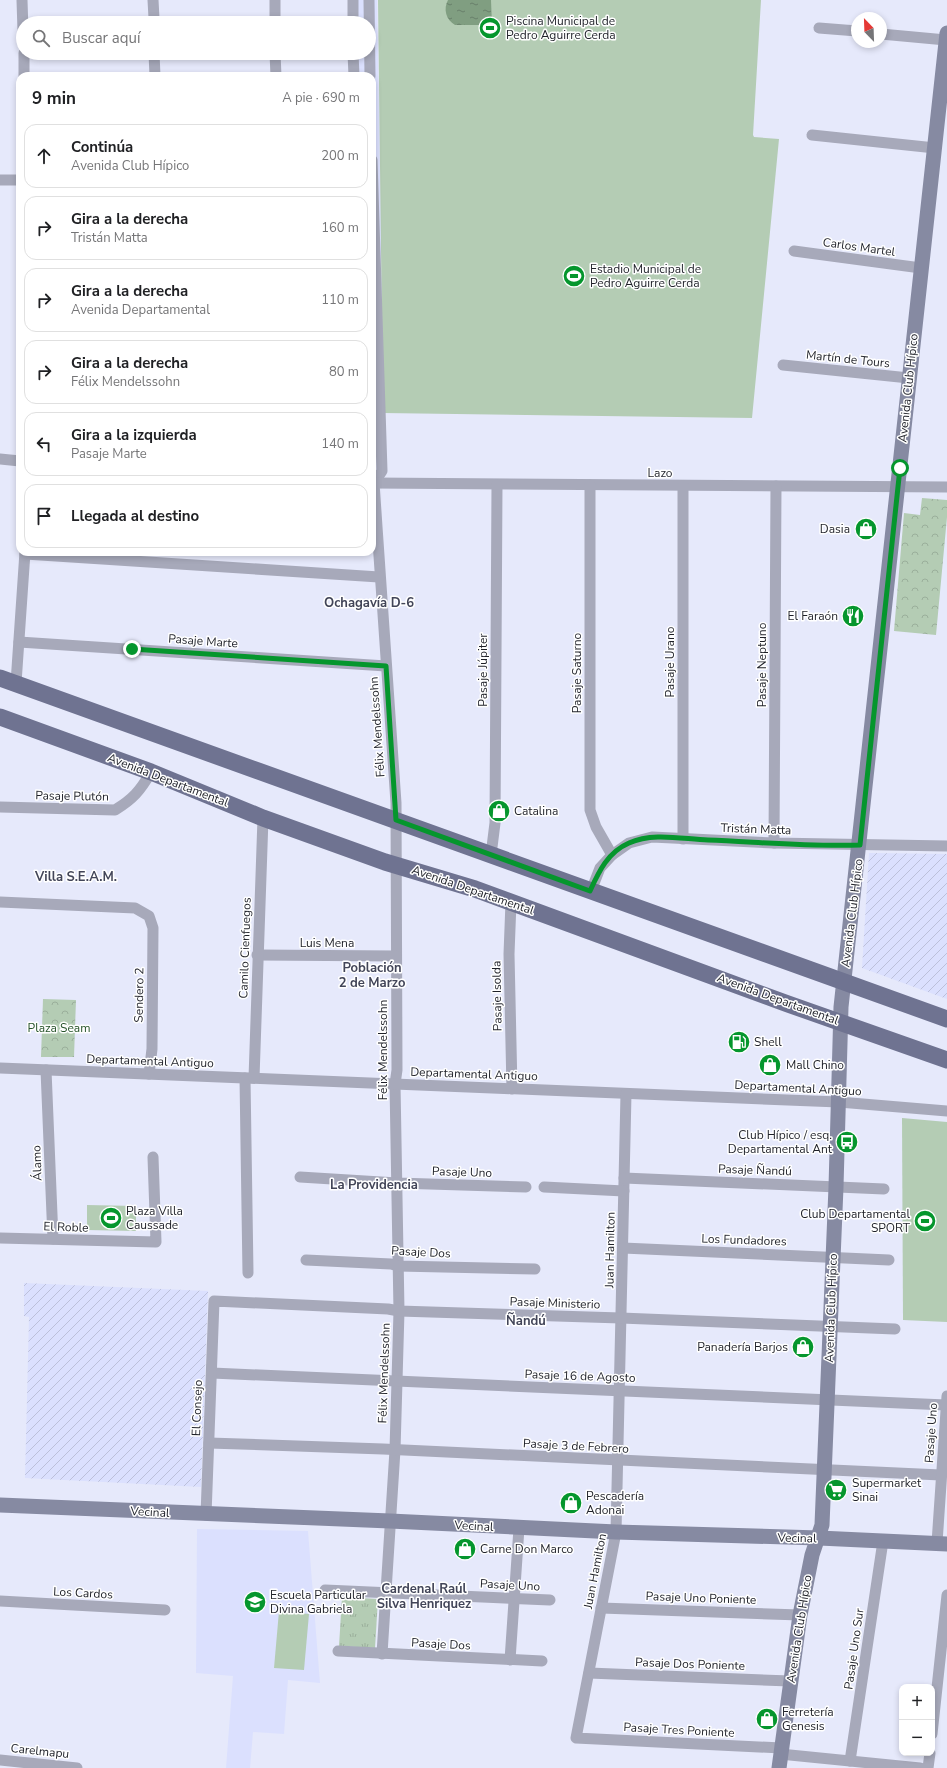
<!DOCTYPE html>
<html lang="es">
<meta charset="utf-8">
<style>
body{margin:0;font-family:"Nunito Sans",sans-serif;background:#f2f2f2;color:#202124}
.controls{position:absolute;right:12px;bottom:12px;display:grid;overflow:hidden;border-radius:8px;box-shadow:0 2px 6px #0003}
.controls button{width:36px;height:36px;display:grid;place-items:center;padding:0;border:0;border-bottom:1px solid #e0e0e0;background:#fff;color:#202124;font:20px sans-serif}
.compass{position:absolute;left:851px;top:12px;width:36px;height:36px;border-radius:50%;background:#fff;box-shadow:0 2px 6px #0003;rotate:337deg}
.stop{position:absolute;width:12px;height:12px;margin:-9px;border:3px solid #05962d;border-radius:50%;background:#fff}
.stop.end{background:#05962d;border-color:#fff;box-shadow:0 1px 4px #0008}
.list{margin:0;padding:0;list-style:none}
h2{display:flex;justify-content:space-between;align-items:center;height:52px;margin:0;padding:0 16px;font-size:17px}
h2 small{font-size:13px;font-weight:400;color:#757577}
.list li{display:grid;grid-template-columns:26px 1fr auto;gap:12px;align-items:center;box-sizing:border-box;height:64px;margin:0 8px 8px;padding:0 8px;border:1px solid #e0e0e0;border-radius:12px}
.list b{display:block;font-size:15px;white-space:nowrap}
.list p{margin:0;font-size:13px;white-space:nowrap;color:#757577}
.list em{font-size:13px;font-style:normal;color:#757577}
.icon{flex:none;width:22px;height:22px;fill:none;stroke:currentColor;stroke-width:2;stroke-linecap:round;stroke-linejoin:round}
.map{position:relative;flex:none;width:947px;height:1768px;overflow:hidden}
.search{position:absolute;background:#fff;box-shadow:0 2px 6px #0003;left:16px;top:16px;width:360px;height:44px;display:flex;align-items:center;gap:10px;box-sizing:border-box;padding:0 14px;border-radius:22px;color:#757577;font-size:15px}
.panel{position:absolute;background:#fff;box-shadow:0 2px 6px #0003;left:16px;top:72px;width:360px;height:484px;border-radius:12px}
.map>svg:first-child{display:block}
</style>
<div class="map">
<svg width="947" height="1768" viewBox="0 0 947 1768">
<defs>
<pattern id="industrial-furrows" width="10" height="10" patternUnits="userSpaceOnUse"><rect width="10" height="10" fill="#dbe0fe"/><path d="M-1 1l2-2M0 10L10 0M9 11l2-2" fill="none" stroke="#bcc0da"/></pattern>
<pattern id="grass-tufts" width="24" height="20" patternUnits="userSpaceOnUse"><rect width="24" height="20" fill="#b4ccb4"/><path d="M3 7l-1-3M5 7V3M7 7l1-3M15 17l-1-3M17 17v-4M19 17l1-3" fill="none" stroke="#9aaf9b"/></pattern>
<pattern id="forest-crowns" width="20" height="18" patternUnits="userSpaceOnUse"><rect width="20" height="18" fill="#b4ccb4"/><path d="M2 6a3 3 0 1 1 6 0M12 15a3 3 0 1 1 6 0" fill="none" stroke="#9aaf9b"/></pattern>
<pattern id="water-ripples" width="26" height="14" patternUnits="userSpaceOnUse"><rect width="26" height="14" fill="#809e81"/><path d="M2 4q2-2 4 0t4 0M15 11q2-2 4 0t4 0" fill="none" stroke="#68806a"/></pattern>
</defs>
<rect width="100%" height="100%" fill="#e6e9fb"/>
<g fill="#dbe0fe">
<polygon points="355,0 377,0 385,470 372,469 372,76 357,76 357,53 369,53 369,23 356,23"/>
<polygon points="197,1529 308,1531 320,1683 288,1680 284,1734 253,1732 250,1768 226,1768 233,1676 196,1673"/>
</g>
<g fill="url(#industrial-furrows)">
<polygon points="869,853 947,854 947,999 862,968"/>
<polygon points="24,1283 208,1291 201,1487 25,1478 29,1317 24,1316"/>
</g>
<polygon fill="url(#grass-tufts)" points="342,1597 378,1599 375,1648 339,1646"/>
<g fill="url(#forest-crowns)">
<polygon points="922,498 947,500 947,517 936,635 894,631 904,513 920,515"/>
<polygon points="43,999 76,1000 74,1057 41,1057"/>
</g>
<g fill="#b4ccb4">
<polygon points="378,0 761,0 753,135 754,137 779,139 752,418 383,413"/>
<polygon points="902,1118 947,1122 947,1322 903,1320"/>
<polygon points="87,1205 136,1206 136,1231 87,1230"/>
<polygon points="279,1611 309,1614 304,1670 274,1668"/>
</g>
<path fill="url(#water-ripples)" d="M448 0H491L492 25H455C446 20 443 9 448 0Z"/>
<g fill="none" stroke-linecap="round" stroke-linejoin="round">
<g stroke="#a7a9ba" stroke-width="11">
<polyline points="22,0 23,31"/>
<polyline points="153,0 154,18"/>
<polyline points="353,0 353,23"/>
<polyline points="369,0 370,76"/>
<polyline points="275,18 275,0"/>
<polyline points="819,28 857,31"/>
<polyline points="881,34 946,40"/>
<polyline points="24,53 24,76"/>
<polyline points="154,53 155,76"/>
<polyline points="275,53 276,76"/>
<polyline points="353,53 354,76"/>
<polyline points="812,135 935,148"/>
<polyline points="372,160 382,471 374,483"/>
<polyline points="0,180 20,180"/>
<polyline points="794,251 921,268"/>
<polyline points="783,365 909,378"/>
<polyline points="0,459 20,461"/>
<polyline points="372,481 374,483 396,803 397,1070 395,1084 399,1311 395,1450 382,1654"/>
<polyline points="372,483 947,487"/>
<polyline points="590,485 590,810 596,827 612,855"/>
<polyline points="683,486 683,839"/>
<polyline points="25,554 379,577"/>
<polyline points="19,642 386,666"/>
<polyline points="16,683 25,552"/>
<path d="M0 807 115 810C133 799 140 791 151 772"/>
<polyline points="774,843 776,486"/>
<polyline points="491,855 495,823 497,485"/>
<polyline points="591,891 600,868 612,855 629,843 652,837 774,843 947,846"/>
<polyline points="0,902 135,908 149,916 153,928 152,1049 149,1074"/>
<polyline points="511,902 509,954 512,1089"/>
<polyline points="257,955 396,956"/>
<polyline points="0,1068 839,1102 947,1111"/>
<polyline points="46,1070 53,1239"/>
<polyline points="245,1078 248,1273"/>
<polyline points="254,1078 263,818"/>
<polyline points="626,1094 616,1532 576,1738 781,1748"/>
<polyline points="300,1177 397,1183 526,1187"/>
<polyline points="624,1178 884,1189"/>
<polyline points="544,1187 624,1191"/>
<polyline points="0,1238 156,1242 153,1157"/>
<polyline points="623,1248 889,1260"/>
<polyline points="306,1260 391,1264 398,1266 535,1269"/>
<polyline points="212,1373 946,1405"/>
<polyline points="209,1443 383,1449 941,1475"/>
<polyline points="206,1515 214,1301 388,1309 399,1311 621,1318 895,1329"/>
<polyline points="937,1543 947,1396"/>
<polyline points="325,1590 550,1600"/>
<polyline points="0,1601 165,1610"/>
<polyline points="601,1608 800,1615"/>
<polyline points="338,1651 542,1661"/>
<polyline points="510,1660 519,1528"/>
<polyline points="589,1673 790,1681"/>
<polyline points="932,1734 947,1595"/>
<polyline points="780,1754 920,1768"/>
<polyline points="0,1760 77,1768"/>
<polyline points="850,1761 883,1541"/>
<polyline points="928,1768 930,1753"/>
</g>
<g stroke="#868aa2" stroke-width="15">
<polyline points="0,1505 390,1521 616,1532 819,1538 947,1544"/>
<polyline points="779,1768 800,1615 812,1555 822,1525 836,1187 841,1007 947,33"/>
</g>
<g stroke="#6f7391" stroke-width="17">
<polyline points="0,678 947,1019"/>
<polyline points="0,717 151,772 263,818 385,862 475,889 788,1004 947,1060"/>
</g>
</g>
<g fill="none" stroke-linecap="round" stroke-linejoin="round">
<path stroke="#05962d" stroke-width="5" d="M132 649 386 666 396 820 590 891C599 871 608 852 629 843 653 832 682 839 708 840 758 842 809 847 860 845L900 468"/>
</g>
<defs>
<g id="stadium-disc" transform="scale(1.15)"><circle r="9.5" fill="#05962d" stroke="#fff"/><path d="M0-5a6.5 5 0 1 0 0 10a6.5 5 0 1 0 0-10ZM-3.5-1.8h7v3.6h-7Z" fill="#fff"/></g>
<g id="shop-disc" transform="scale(1.15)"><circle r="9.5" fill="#05962d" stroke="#fff"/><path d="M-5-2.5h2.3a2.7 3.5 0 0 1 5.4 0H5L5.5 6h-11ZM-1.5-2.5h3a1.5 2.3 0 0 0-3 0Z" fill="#fff"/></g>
<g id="restaurant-disc" transform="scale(1.15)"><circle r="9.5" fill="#05962d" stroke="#fff"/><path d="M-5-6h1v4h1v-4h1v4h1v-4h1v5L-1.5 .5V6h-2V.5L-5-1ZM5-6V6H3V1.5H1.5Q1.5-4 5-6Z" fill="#fff"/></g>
<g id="fuel-disc" transform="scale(1.15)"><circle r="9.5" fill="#05962d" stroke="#fff"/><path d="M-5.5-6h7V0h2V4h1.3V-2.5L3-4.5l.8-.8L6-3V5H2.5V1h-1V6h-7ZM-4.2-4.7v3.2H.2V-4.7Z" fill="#fff"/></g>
<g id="bus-disc" transform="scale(1.15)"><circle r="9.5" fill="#05962d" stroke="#fff"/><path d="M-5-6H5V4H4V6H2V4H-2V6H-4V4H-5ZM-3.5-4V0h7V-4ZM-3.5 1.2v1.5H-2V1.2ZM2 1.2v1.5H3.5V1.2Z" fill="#fff"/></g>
<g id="supermarket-disc" transform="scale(1.15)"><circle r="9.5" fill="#05962d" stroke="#fff"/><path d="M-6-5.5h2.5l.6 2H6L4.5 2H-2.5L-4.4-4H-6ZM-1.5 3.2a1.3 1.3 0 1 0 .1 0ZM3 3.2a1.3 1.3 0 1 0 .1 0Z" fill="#fff"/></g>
<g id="school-disc" transform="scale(1.15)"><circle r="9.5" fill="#05962d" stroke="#fff"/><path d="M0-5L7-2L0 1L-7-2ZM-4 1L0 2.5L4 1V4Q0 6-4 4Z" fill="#fff"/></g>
</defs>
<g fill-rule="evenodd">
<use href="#stadium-disc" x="490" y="28"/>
<use href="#stadium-disc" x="574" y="276"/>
<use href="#shop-disc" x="866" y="529"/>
<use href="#restaurant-disc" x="853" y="616"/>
<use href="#shop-disc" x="499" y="811"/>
<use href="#fuel-disc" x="739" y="1042"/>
<use href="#shop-disc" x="770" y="1065"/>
<use href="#bus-disc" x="847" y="1142"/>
<use href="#stadium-disc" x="111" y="1218"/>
<use href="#stadium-disc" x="925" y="1221"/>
<use href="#shop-disc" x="803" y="1347"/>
<use href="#supermarket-disc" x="836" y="1490"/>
<use href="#shop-disc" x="571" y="1503"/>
<use href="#shop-disc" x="465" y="1549"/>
<use href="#school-disc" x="255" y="1602"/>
<use href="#shop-disc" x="767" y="1719"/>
</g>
<g text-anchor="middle" stroke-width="3" stroke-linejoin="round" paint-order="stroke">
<g font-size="12" fill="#1e2028" stroke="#fff" text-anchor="start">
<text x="506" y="25">Piscina Municipal de<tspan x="506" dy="14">Pedro Aguirre Cerda</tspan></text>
<text x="590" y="273">Estadio Municipal de<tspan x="590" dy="14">Pedro Aguirre Cerda</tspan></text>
<text x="850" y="533" text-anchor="end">Dasia</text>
<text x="838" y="620" text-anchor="end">El Faraón</text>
<text x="514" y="815">Catalina</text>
<text x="754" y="1046">Shell</text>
<text x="786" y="1069">Mall Chino</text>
<text x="832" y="1139" text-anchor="end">Club Hípico / esq.<tspan x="832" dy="14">Departamental Ant</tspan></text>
<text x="126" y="1215">Plaza Villa<tspan x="126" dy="14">Caussade</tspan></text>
<text x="910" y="1218" text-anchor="end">Club Departamental<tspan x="910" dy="14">SPORT</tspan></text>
<text x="788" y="1351" text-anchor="end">Panadería Barjos</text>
<text x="852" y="1487">Supermarket<tspan x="852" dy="14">Sinai</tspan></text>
<text x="586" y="1500">Pescadería<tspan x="586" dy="14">Adonai</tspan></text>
<text x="480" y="1553">Carne Don Marco</text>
<text x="270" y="1599">Escuela Particular<tspan x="270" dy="14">Divina Gabriela</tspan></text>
<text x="782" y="1716">Ferretería<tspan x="782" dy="14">Genesis</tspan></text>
</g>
<g font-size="12" fill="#1e2028" stroke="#fff">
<text transform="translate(859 247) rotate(8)" y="4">Carlos Martel</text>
<text transform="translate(848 359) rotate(6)" y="4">Martín de Tours</text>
<text transform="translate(908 388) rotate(-84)" y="4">Avenida Club Hípico</text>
<text x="660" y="477">Lazo</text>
<text transform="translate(203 641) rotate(4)" y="4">Pasaje Marte</text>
<text transform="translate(670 662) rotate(-90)" y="4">Pasaje Urano</text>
<text transform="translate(762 665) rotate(-90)" y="4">Pasaje Neptuno</text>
<text transform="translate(483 670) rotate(-90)" y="4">Pasaje Júpiter</text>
<text transform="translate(577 673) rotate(-90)" y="4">Pasaje Saturno</text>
<text transform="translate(377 727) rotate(-94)" y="4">Félix Mendelssohn</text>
<text transform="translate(168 780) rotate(21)" y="4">Avenida Departamental</text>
<text transform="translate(72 796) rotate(1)" y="4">Pasaje Plutón</text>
<text transform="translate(756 829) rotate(2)" y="4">Tristán Matta</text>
<text transform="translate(473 890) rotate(19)" y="4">Avenida Departamental</text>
<text transform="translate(852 913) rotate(-83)" y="4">Avenida Club Hípico</text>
<text x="327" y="947">Luis Mena</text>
<text transform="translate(245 948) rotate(-88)" y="4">Camilo Cienfuegos</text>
<text transform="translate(139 995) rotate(-89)" y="4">Sendero 2</text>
<text transform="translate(497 996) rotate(-91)" y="4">Pasaje Isolda</text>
<text transform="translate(778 999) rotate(20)" y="4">Avenida Departamental</text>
<text transform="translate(383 1050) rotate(-90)" y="4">Félix Mendelssohn</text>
<text transform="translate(150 1061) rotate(2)" y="4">Departamental Antiguo</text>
<text transform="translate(474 1074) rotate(2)" y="4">Departamental Antiguo</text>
<text transform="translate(798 1088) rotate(3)" y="4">Departamental Antiguo</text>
<text transform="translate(37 1163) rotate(-92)" y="4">Álamo</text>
<text transform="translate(755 1170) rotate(2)" y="4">Pasaje Ñandú</text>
<text transform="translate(462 1172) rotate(2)" y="4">Pasaje Uno</text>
<text transform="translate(66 1227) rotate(2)" y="4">El Roble</text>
<text transform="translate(744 1240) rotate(2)" y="4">Los Fundadores</text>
<text transform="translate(610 1250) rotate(-89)" y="4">Juan Hamilton</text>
<text transform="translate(421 1252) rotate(3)" y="4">Pasaje Dos</text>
<text transform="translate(555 1303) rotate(2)" y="4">Pasaje Ministerio</text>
<text transform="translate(831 1308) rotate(-88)" y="4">Avenida Club Hípico</text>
<text transform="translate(384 1373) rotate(-88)" y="4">Félix Mendelssohn</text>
<text transform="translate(580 1376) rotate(2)" y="4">Pasaje 16 de Agosto</text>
<text transform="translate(197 1408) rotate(-88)" y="4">El Consejo</text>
<text transform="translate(931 1433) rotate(-86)" y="4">Pasaje Uno</text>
<text transform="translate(576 1446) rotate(3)" y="4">Pasaje 3 de Febrero</text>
<text transform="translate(150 1512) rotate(3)" y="4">Vecinal</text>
<text transform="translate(474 1526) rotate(3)" y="4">Vecinal</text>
<text transform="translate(797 1538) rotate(1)" y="4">Vecinal</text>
<text transform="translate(595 1571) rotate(-79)" y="4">Juan Hamilton</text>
<text transform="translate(510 1585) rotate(3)" y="4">Pasaje Uno</text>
<text transform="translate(83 1593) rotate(3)" y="4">Los Cardos</text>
<text transform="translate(701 1598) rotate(2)" y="4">Pasaje Uno Poniente</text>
<text transform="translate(799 1629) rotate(-81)" y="4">Avenida Club Hípico</text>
<text transform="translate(441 1644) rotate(3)" y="4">Pasaje Dos</text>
<text transform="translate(854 1649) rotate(-82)" y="4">Pasaje Uno Sur</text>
<text transform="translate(690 1664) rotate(2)" y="4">Pasaje Dos Poniente</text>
<text transform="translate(679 1730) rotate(3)" y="4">Pasaje Tres Poniente</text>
<text transform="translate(40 1751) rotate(6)" y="4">Carelmapu</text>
</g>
<g font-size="12" fill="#255229" stroke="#fff">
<text x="59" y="1032">Plaza Seam</text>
</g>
<g font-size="13" font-weight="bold" fill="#424558" stroke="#fff">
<text x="369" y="607">Ochagavía D-6</text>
<text x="76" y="881">Villa S.E.A.M.</text>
<text x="372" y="972">Población<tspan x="372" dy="15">2 de Marzo</tspan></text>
<text x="374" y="1189">La Providencia</text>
<text x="526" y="1325">Ñandú</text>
<text x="424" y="1593">Cardenal Raúl<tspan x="424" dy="15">Silva Henriquez</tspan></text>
</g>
</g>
</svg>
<div class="controls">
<button>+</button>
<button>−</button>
</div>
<svg class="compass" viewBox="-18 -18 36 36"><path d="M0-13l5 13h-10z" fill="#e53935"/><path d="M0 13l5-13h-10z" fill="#757577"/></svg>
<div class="stop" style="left:900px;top:468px"></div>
<div class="stop end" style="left:132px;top:649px"></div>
<div class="search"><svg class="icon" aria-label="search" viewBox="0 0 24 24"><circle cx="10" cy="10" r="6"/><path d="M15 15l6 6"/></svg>Buscar aquí</div>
<section class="panel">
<h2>9 min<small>A pie · 690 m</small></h2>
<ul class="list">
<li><svg class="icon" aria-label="ahead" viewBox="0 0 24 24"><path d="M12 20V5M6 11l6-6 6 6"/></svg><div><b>Continúa</b><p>Avenida Club Hípico</p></div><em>200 m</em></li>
<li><svg class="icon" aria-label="right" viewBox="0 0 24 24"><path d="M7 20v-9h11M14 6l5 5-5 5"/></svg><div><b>Gira a la derecha</b><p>Tristán Matta</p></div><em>160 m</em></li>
<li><svg class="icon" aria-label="right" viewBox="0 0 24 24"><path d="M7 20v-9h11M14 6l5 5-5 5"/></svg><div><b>Gira a la derecha</b><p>Avenida Departamental</p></div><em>110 m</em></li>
<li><svg class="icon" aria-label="right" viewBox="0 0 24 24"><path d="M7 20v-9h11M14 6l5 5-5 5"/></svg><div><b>Gira a la derecha</b><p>Félix Mendelssohn</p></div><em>80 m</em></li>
<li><svg class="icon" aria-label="left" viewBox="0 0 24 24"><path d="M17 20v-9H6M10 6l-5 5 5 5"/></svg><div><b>Gira a la izquierda</b><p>Pasaje Marte</p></div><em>140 m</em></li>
<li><svg class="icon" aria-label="arrive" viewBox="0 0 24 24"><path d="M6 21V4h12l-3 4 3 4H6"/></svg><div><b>Llegada al destino</b></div></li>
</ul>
</section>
</div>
